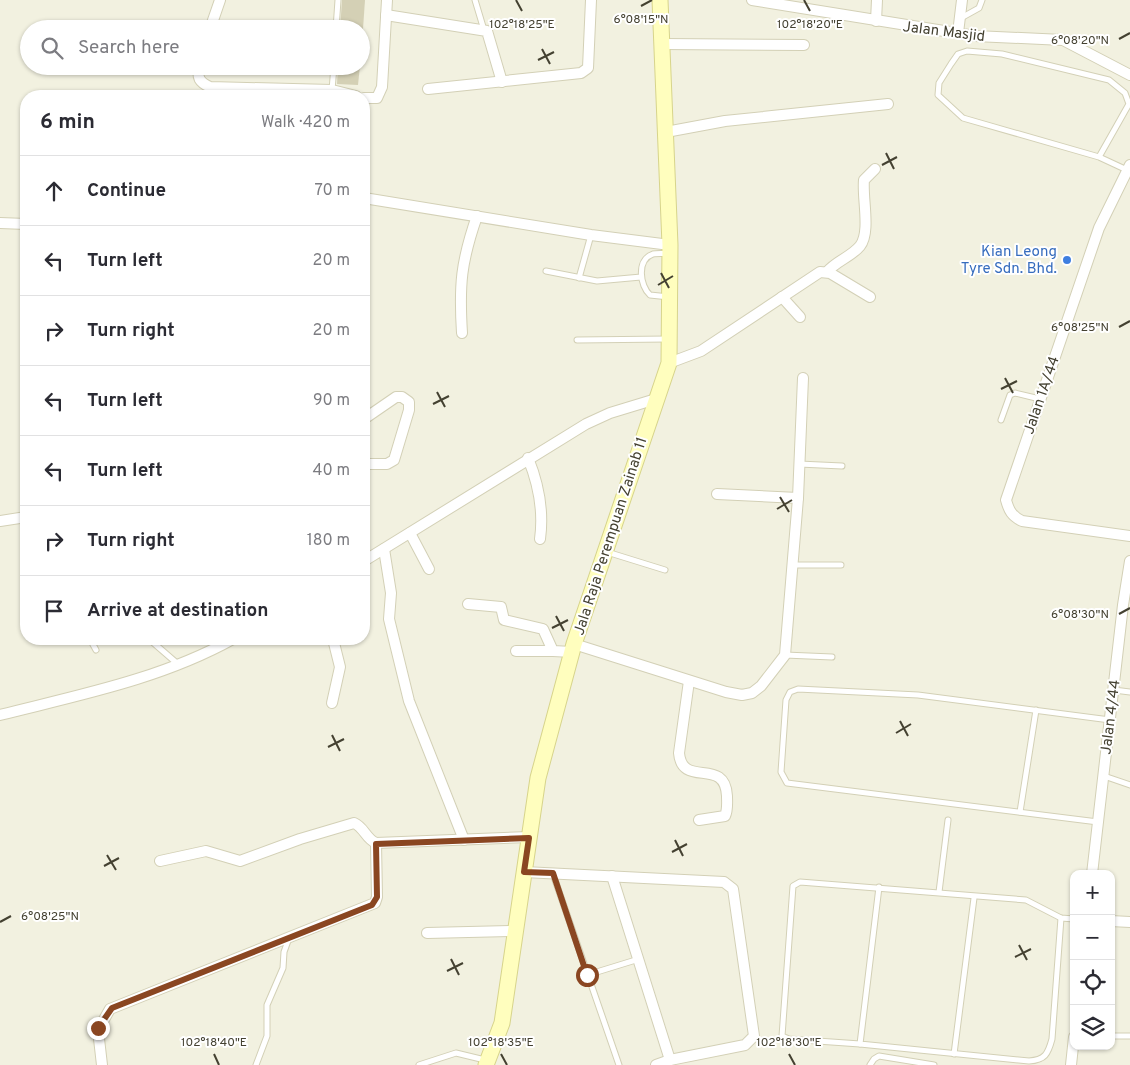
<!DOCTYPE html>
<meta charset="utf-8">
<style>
body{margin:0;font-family:Overpass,sans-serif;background:#f2f2f3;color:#2b2b33}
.controls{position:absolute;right:15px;bottom:15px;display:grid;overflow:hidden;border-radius:10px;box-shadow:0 1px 4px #0004}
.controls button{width:45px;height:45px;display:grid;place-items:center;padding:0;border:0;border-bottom:1px solid #e1e1e2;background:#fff;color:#2b2b33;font:25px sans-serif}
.stop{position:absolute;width:15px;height:15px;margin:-11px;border:4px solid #8a4621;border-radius:50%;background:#fff}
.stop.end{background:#8a4621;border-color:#fff;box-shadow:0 1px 5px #0008}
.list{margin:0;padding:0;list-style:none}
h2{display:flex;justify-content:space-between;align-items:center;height:65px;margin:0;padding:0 20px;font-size:21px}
h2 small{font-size:16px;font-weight:400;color:#7c7c81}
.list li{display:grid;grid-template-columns:32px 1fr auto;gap:15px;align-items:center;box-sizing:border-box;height:70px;padding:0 20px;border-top:1px solid #e1e1e2}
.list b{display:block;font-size:19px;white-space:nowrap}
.list em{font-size:16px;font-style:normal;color:#7c7c81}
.icon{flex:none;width:28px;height:28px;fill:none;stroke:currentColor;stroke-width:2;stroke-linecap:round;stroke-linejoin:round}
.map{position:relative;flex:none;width:1130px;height:1065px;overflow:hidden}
.search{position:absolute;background:#fff;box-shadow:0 1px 4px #0004;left:20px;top:20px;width:350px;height:55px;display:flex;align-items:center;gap:12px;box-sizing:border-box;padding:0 18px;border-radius:28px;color:#7c7c81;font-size:19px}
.panel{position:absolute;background:#fff;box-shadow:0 1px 4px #0004;left:20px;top:90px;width:350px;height:555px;border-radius:20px}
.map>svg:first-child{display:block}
</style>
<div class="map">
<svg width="1130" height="1065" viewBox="0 0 1130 1065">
<rect width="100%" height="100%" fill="#f2f1e0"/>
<g fill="#d4d0b5">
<polygon points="342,0 365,0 363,29 340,29"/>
<polygon points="338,66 360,66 358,85 337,84"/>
</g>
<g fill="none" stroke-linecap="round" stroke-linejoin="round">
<g stroke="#d3d0b6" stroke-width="7">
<g id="service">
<polyline points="475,0 484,30"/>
<polyline points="961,18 979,8 982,0"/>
<polyline points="336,29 338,0"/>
<polyline points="332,90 334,66"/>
<polyline points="1099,157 1129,104 1125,93 1109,80 1002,54 967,51 958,54 951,64 939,83 938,95 963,118 1099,157 1127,170"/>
<polyline points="546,271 597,281 641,277"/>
<polyline points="579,278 591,235"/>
<path d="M669 297 650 295C640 286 636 260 653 254 657 253 664 254 669 253"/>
<polyline points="577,340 668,339"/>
<polyline points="1001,420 1010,395 1015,393 1040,399"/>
<polyline points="799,464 842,466"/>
<polyline points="607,552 665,570"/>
<polyline points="793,565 841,565"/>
<polyline points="90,639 96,650"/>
<polyline points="149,639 179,665"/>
<polyline points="785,655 832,657"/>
<polyline points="1114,690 1130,692"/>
<polyline points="1104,776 1130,785"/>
<polyline points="1020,812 1036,710"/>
<polyline points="1098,822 787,783 781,772 786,700 790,692 798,689 918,695 1110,720"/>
<polyline points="553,874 619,1065"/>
<path d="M879 887 860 1044 1029 1061C1045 1060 1048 1054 1052 1039L1061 918"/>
<polyline points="939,892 948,820"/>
<polyline points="587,975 639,959"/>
<polyline points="1111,1036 1130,1036"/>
<polyline points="860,1044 789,1039 782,1036 793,886 800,882 1026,900 1061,918 1074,919"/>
<polyline points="954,1054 974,898"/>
<polyline points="256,1065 267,1036 267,1005 283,968 284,952 289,938"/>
<polyline points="419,1065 456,1053 485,1060"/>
<polyline points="870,1065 874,1059 879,1056 934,1065"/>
</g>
</g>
<g stroke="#d3d0b6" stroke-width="12">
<g id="minor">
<polyline points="752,0 975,36 1063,40 1130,75"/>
<polyline points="386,15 487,31 502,82"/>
<polyline points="876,21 877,0"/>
<polyline points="210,29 220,0"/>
<polyline points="958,33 962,0"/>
<polyline points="662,44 804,45"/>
<path d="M199 66C197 78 199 82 210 87L332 90 356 96"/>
<polyline points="428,89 581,73 588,68 591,0"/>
<polyline points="364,98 377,98 382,87 387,0"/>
<polyline points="666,132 725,121 888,104"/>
<path d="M1130 165 1099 228 1006 500C1009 511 1012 516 1022 521L1130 536"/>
<polyline points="364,198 591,235 670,245"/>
<polyline points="0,223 26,224"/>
<path d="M827 272C836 261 851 257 860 246 871 232 862 198 864 180L875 169"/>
<polyline points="782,297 800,317"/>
<path d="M462 333C459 285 461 262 477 216"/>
<polyline points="669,363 701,351 820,272 830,273 870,297"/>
<polyline points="364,419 396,397 402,397 409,402 409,410 394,460 387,464 364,464"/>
<path d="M528 458C539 485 544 510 540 539"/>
<polyline points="717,494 798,498"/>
<polyline points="0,521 26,517"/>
<polyline points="410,533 429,569"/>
<polyline points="384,549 391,593 389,619 409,701 464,840"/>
<polyline points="364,561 586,424 610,413 656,399"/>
<polyline points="468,604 501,607 504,620 543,629 553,651 572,652"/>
<polyline points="574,644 726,692 742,695 752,693 761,686 785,655 798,498 803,378"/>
<polyline points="516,651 553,651"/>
<path d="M689 681 679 753C682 789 725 756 727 796 727 803 728 810 725 816L699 820"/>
<polyline points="332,703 340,667 333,639"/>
<path d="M0 715C79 695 161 679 233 639"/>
<path d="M160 861 206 851 240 861 300 839 354 823C364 827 366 839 376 843L529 837"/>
<polyline points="524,872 724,882 733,889 754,1036 745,1045 670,1060 656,1065"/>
<polyline points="1092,874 1123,605 1130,561"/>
<polyline points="612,876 670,1060"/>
<polyline points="1111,921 1130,922"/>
<polyline points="427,933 515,931"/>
<polyline points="102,1065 98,1030 110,1009 375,903 377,897 376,843"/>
<polyline points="1071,1065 1074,1037"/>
</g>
</g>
<g stroke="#d7d48b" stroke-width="17">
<polyline id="secondary" points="486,1065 502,1023 538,778 574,644 669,363 670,245 660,0"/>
</g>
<use href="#service" stroke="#fff" stroke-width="5"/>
<use href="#minor" stroke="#fff" stroke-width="10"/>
<use href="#secondary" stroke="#fffebe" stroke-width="15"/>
</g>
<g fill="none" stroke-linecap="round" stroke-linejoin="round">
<polyline stroke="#8a4621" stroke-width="6" points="98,1028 112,1008 372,905 377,897 376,844 529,838 524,872 553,873 587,975"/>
</g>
<path fill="none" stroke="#444131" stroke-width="2" d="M516 0 522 11M804 0 810 11M641 6 652 0M1119 39 1130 33M542 49 550 64M538 60 554 52M886 153 894 169M882 165 897 157M661 273 669 288M658 285 673 276M1119 327 1130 321M1005 378 1013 393M1001 389 1017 381M437 392 445 407M433 404 449 396M780 497 789 512M777 509 792 500M1119 614 1130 608M556 616 564 631M552 628 568 620M900 721 908 736M896 733 911 724M332 735 340 751M328 747 344 739M675 840 683 856M672 852 687 844M107 855 116 870M104 866 119 858M0 922 11 916M1019 945 1027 960M1015 957 1031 949M451 959 459 975M447 971 463 963M214 1054 219 1065M501 1054 507 1065M789 1054 795 1065"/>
<circle fill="#3f7fe0" stroke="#fff" stroke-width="2" cx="1067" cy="260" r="5"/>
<g text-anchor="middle" stroke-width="4" stroke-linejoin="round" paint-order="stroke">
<g font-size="15" fill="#444131" stroke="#fff">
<text transform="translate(944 31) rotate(7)" y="5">Jalan Masjid</text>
<text transform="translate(1041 395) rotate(-71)" y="5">Jalan 1A/44</text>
<text transform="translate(610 536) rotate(-72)" y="5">Jala Raja Perempuan Zainab 11</text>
<text transform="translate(1110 717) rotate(-83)" y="5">Jalan 4/44</text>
</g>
<g font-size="15" fill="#366cbe" stroke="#fff" text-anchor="end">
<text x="1057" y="256">Kian Leong<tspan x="1057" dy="17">Tyre Sdn. Bhd.</tspan></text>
</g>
</g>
<g font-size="12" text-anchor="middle" fill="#444131" stroke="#fff" stroke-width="4" stroke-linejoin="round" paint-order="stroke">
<text x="641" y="23">6°08'15"N</text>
<text x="522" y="28">102°18'25"E</text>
<text x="810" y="28">102°18'20"E</text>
<text x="1080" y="44">6°08'20"N</text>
<text x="1080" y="331">6°08'25"N</text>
<text x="1080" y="618">6°08'30"N</text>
<text x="50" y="920">6°08'25"N</text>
<text x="214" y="1046">102°18'40"E</text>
<text x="501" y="1046">102°18'35"E</text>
<text x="789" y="1046">102°18'30"E</text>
</g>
</svg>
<div class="controls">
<button>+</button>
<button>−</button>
<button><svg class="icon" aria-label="locate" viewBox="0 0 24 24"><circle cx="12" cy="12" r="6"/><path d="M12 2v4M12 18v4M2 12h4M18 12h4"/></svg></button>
<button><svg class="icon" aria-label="layers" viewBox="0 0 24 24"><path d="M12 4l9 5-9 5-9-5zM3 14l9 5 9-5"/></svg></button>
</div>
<div class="stop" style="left:587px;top:975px"></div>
<div class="stop end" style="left:98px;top:1028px"></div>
<div class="search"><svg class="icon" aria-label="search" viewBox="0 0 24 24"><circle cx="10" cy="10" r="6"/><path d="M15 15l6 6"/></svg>Search here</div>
<section class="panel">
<h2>6 min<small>Walk · 420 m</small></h2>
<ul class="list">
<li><svg class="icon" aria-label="ahead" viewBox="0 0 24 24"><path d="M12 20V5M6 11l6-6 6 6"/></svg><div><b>Continue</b></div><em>70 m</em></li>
<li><svg class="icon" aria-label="left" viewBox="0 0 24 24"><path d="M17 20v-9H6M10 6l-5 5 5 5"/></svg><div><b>Turn left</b></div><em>20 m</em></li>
<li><svg class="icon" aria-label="right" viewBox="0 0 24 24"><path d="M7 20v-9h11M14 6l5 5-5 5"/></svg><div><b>Turn right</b></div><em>20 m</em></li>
<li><svg class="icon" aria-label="left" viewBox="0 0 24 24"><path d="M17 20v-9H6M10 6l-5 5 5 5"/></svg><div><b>Turn left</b></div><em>90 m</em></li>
<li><svg class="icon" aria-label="left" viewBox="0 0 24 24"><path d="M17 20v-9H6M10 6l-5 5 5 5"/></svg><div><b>Turn left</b></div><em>40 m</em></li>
<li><svg class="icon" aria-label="right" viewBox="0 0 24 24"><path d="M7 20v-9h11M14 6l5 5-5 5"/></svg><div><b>Turn right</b></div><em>180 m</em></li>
<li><svg class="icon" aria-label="arrive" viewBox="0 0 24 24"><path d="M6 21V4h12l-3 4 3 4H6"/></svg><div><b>Arrive at destination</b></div></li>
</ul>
</section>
</div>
